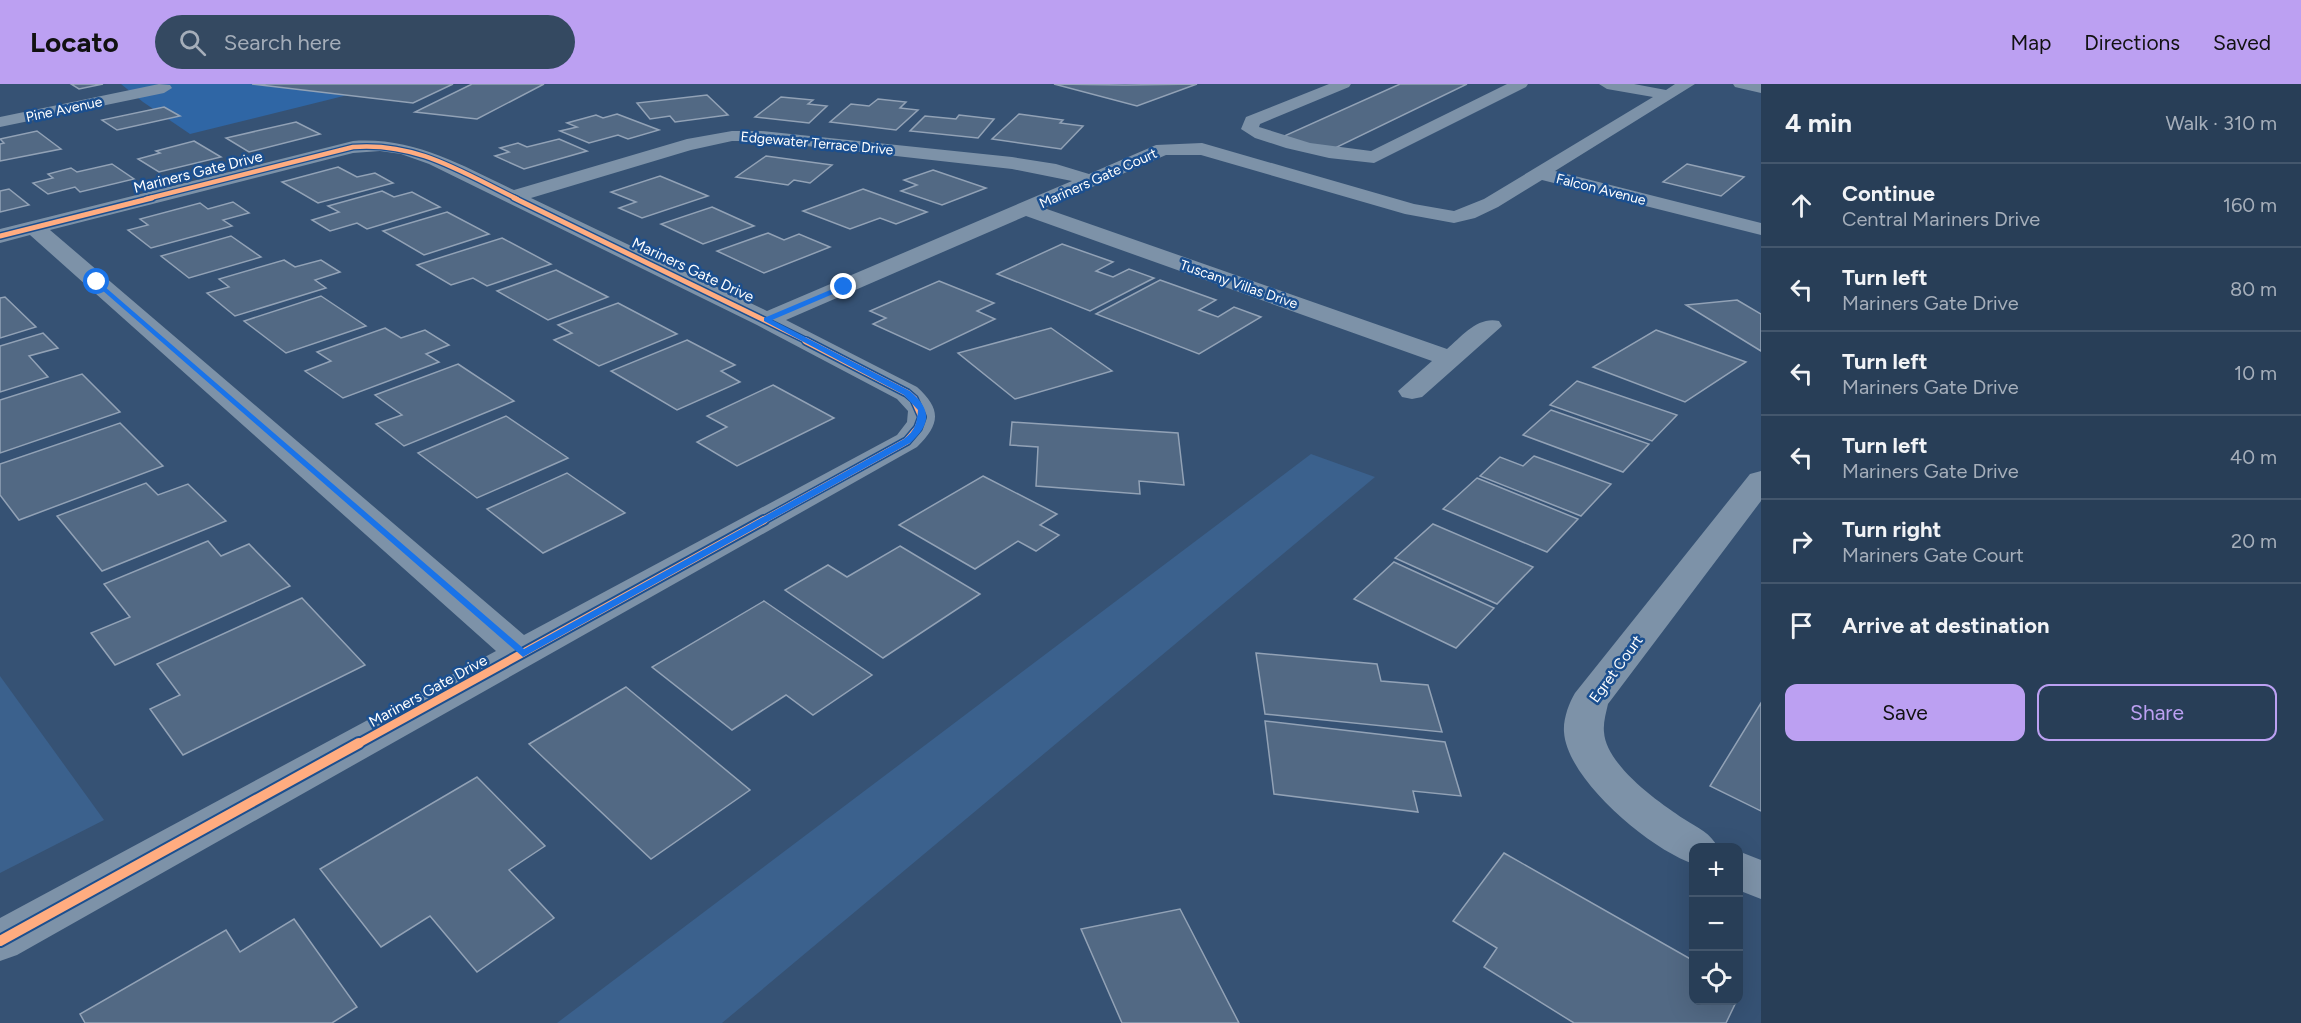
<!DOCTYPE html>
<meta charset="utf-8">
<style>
body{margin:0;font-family:Figtree,sans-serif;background:#344961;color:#f1f3f6}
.controls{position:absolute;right:18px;bottom:18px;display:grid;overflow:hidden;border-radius:12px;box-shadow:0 6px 24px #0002}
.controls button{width:54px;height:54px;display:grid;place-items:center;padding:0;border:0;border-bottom:2px solid #44576d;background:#283e57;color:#f1f3f6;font:30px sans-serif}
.stop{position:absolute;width:18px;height:18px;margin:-14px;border:4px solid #1a73e8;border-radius:50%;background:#fff}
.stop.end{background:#1a73e8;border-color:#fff;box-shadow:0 2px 6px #0008}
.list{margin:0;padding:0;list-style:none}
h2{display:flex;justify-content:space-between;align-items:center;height:78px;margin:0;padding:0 24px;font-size:26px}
h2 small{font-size:20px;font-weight:400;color:#a5aeba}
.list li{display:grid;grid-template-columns:39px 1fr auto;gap:18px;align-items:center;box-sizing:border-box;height:84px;padding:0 24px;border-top:2px solid #44576d}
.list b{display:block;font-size:22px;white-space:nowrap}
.list p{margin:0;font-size:20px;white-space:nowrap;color:#a5aeba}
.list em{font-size:20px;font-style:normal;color:#a5aeba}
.actions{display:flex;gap:12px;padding:18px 24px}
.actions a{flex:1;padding:14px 0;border:2px solid #bca0f2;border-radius:12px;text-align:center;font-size:21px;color:#bca0f2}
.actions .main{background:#bca0f2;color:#111}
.icon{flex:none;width:33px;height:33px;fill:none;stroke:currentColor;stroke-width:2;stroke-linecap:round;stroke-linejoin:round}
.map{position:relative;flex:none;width:1761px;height:939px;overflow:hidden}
header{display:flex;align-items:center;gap:36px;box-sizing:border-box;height:84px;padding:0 30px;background:#bca0f2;color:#111}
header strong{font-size:28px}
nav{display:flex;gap:33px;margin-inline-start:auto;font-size:21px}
.search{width:420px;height:54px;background:#344961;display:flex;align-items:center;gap:15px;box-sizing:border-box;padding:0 21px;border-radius:33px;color:#a5aeba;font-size:22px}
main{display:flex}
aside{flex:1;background:#283e57}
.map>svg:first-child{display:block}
</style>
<header>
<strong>Locato</strong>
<div class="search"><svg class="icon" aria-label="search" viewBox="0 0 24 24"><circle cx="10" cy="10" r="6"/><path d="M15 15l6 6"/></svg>Search here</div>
<nav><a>Map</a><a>Directions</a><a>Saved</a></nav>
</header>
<main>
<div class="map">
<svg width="1761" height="939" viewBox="0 0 1761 939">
<rect width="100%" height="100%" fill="#365274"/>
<polygon fill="#2f66a5" points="121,0 392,0 190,50 143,18"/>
<g fill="#3b618d">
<polygon points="1311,370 1375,393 722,939 557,939"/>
<polygon points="0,592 104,736 0,789"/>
</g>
<g fill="#526984" stroke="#92a2b6" stroke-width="1.5">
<polygon points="71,0 103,0 79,5"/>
<polygon points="252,0 453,0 413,19"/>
<polygon points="472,0 544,0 477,35 415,28"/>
<polygon points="1054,0 1125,1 1197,0 1137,22"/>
<polygon points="1400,0 1467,0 1331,66 1282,53"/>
<polygon points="707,11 728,31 675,38 670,32 650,35 637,19"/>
<polygon points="781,13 813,16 808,20 827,22 809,39 755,33"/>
<polygon points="878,15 906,18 900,24 918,26 896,46 830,38 851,20 869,22"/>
<polygon points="164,23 180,32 117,46 102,36"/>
<polygon points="617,30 659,46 628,55 618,51 589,59 560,47 577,43 567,39 596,31 603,34"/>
<polygon points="1019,30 1063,36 1060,39 1083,42 1061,65 992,55"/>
<polygon points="959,31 994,35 978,54 910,47 925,32 956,35"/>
<polygon points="296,38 320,50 249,68 226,54"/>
<polygon points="37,47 61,65 0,77 0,60 4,59 0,55"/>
<polygon points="559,55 587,67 524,85 495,72 509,68 500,64 518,59 527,63"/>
<polygon points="194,57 221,73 159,88 138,75 160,69 156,67"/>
<polygon points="766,72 832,81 810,99 794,96 788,101 736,93"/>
<polygon points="112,80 134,95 80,108 75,103 48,110 33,99 53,94 48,90 71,84 77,88"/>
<polygon points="1687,80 1744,93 1721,112 1663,98"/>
<polygon points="338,83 357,93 375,89 393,99 318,119 282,98"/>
<polygon points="933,86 986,104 942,121 901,107 917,101 904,96"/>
<polygon points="660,92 708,112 642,134 619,124 636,118 611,108"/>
<polygon points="9,105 29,121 0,128 0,107"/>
<polygon points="863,105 927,128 896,140 880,134 850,145 803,127"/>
<polygon points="382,107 394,113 412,108 440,123 367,145 357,139 330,147 312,136 339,128 328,122"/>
<polygon points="233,118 249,129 223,136 232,142 151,164 128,146 148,141 140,135 200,119 208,125"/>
<polygon points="712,123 754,142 703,160 661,140"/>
<polygon points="447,128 489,150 424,171 383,147"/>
<polygon points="768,149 784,156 799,150 830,163 764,189 717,167"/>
<polygon points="231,152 261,173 189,194 161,172"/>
<polygon points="502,154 551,180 487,202 473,194 451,201 417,181"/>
<polygon points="1062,160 1113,178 1096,187 1113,193 1129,185 1154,194 1090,227 997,190"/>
<polygon points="284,176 295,183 321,176 340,188 315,196 326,204 235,232 207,209 229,203 219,195"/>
<polygon points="556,186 608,213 548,236 497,207"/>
<polygon points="1160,196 1216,216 1199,226 1218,233 1234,223 1261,233 1199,270 1096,230"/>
<polygon points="939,197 994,219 977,227 995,235 930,266 873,240 886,234 870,227"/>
<polygon points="321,212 366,242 286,269 244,237"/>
<polygon points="5,213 36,243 0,254 0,214"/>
<polygon points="1737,216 1761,230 1761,267 1686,221"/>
<polygon points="618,219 677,250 599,282 554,256 572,249 558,241"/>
<polygon points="385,244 401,254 425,246 449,261 426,270 439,278 343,314 305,287 331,277 317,268"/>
<polygon points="1051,244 1112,287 1015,315 958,269"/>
<polygon points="1656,246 1746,278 1685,318 1593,283"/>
<polygon points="43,249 58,264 29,272 48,293 0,308 0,262"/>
<polygon points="687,256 735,281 721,287 740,298 677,326 611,287"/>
<polygon points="458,280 514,317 404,362 376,340 402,331 375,311"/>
<polygon points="82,290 120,328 0,369 0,316"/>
<polygon points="1577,297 1677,331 1652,357 1550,321"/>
<polygon points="773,301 834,334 737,382 697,358 727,343 707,332"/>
<polygon points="1551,326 1649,360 1623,388 1523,351"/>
<polygon points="506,332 568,374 477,414 418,369"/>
<polygon points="1012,338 1178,349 1184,401 1139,397 1140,410 1036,402 1038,363 1010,361"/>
<polygon points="120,339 163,382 19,436 0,411 0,380"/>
<polygon points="1534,372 1611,400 1581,432 1480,392 1500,373 1523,382"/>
<polygon points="567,389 625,429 543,469 487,425"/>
<polygon points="983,392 1057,430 1040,441 1059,451 1036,467 1018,457 975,485 899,441"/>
<polygon points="1477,394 1578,435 1547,468 1443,425"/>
<polygon points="146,399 158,411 188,400 226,437 102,487 57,432"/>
<polygon points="1433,440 1533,483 1497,520 1395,474"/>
<polygon points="208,457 221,472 249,460 290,502 115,581 91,549 130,533 104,500"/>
<polygon points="900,462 980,510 883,574 785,506 828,481 847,493"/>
<polygon points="1394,478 1494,524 1456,564 1354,515"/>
<polygon points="302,514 365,581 183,671 150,625 180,611 157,580"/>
<polygon points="764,517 872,591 813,631 786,611 732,646 652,583"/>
<polygon points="1256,569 1377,580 1381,597 1428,601 1442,648 1265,630"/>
<polygon points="626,603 750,706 651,775 529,660"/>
<polygon points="1761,619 1761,727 1710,702"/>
<polygon points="1265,637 1445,658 1461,712 1413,707 1418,728 1274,710"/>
<polygon points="477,693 545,762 509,786 554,834 477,888 430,832 381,863 320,785"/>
<polygon points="1504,769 1694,877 1694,916 1737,916 1726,939 1574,939 1484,883 1497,864 1453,837"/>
<polygon points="1180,825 1239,939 1122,939 1081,845"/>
<polygon points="294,835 357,923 332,939 85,939 80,930 226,846 240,868"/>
</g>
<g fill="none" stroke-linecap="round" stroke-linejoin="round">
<g fill="#7d92a8" fill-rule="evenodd">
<polygon points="159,0 170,1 172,4 164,9 0,43 0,33"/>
<polygon points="1329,0 1351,0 1349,3 1260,40 1259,43 1310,59 1371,67 1507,0 1528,0 1526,3 1374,79 1329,74 1286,64 1255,54 1241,45 1246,33"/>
<path d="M1599 0H1634L1666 6 1675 0H1695L1555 87 1761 139V151L1542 96 1498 123 1475 134 1454 139 1405 130 1201 71H1166L1044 124 1447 265C1462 252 1478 232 1499 237L1502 242 1422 313 1412 315 1402 313 1398 307 1432 277 1026 132 786 236 917 303C942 326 940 340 917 363L17 871 0 877V834L496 567 30 151 0 159V145L353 57C415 53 460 81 514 106L687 55 732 47H761L1012 73 1056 80 1089 90 1156 61 1202 59 1414 120 1454 127 1484 115 1653 13 1607 5ZM732 57H761L1012 85 1072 97 767 227 531 114 691 66ZM380 67 401 70 429 80 757 241 897 315 908 327 907 338 897 351 524 551 50 146 353 69Z"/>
<polygon points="1733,0 1761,0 1761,9 1735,3"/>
<path d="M1761 387V417L1608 620C1606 629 1603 639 1604 648 1606 681 1658 718 1684 735 1698 744 1711 749 1718 764H1694V780C1651 766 1567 696 1564 648 1563 635 1569 619 1575 609L1750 390Z"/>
<polygon points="1738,767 1761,776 1761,815 1738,806"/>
</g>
<g stroke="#1b4f8f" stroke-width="7">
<path id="cycleway-far4" d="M146 115 353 63C417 58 461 88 517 115"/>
</g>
<g stroke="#1b4f8f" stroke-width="8">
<g id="cycleway-far3">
<polyline points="514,114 809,258"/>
<polyline points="0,152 152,114"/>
</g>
</g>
<g stroke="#1b4f8f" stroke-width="10">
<polyline id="cycleway-far2" points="762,437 907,357 918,344 922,333 914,315 907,309 806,257"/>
</g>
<g stroke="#1b4f8f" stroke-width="12">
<polyline id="cycleway-far1" points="356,661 764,436"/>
</g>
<g stroke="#1b4f8f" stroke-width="14">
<polyline id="cycleway" points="0,857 359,659"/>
</g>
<use href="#cycleway-far4" stroke="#ffac80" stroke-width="4.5"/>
<use href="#cycleway-far3" stroke="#ffac80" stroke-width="5"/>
<use href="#cycleway-far2" stroke="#ffac80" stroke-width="7"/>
<use href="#cycleway-far1" stroke="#ffac80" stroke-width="8"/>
<use href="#cycleway" stroke="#ffac80" stroke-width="10"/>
</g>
<path fill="#1a73e8" d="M97 196 524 565 904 355C915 346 917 340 918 326L904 311 764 237V234L842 201H847V204L772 236 910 307C932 326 931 340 910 359L523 573 94 199Z"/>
<g text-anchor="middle" stroke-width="5" stroke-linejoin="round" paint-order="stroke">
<g font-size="14" fill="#fff" stroke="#1b4f8f">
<text transform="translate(64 25) rotate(-12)" y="5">Pine Avenue</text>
<text transform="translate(817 59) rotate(5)" y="5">Edgewater Terrace Drive</text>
<text transform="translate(1098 94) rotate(-24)" y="5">Mariners Gate Court</text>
<text transform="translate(1601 105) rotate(14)" y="5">Falcon Avenue</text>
<text transform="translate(1239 200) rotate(19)" y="5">Tuscany Villas Drive</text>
</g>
<g font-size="15" fill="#fff" stroke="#1b4f8f">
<text transform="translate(198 88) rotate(-14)" y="5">Mariners Gate Drive</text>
<text transform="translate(693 186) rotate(25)" y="5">Mariners Gate Drive</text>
<text transform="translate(1616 585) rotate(-54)" y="5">Egret Court</text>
<text transform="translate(428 607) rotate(-29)" y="5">Mariners Gate Drive</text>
</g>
</g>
</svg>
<div class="controls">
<button>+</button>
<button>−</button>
<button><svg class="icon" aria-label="locate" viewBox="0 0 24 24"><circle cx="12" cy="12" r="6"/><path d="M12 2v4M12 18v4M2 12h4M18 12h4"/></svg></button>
</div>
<div class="stop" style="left:97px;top:198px"></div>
<div class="stop end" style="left:844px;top:203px"></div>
</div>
<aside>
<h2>4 min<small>Walk · 310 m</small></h2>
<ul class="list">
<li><svg class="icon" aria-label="ahead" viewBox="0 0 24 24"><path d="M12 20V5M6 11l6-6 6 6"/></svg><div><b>Continue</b><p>Central Mariners Drive</p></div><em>160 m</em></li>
<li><svg class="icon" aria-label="left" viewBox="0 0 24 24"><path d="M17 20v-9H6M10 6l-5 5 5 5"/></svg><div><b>Turn left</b><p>Mariners Gate Drive</p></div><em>80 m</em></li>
<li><svg class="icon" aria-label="left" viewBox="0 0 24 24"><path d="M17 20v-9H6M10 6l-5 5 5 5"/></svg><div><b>Turn left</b><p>Mariners Gate Drive</p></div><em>10 m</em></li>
<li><svg class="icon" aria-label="left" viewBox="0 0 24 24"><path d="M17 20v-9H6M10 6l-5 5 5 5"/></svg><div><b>Turn left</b><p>Mariners Gate Drive</p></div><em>40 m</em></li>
<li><svg class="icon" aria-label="right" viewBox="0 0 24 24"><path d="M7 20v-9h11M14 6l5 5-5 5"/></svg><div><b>Turn right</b><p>Mariners Gate Court</p></div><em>20 m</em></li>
<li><svg class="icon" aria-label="arrive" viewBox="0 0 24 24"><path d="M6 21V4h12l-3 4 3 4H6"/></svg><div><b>Arrive at destination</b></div></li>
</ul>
<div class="actions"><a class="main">Save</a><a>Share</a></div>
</aside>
</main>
